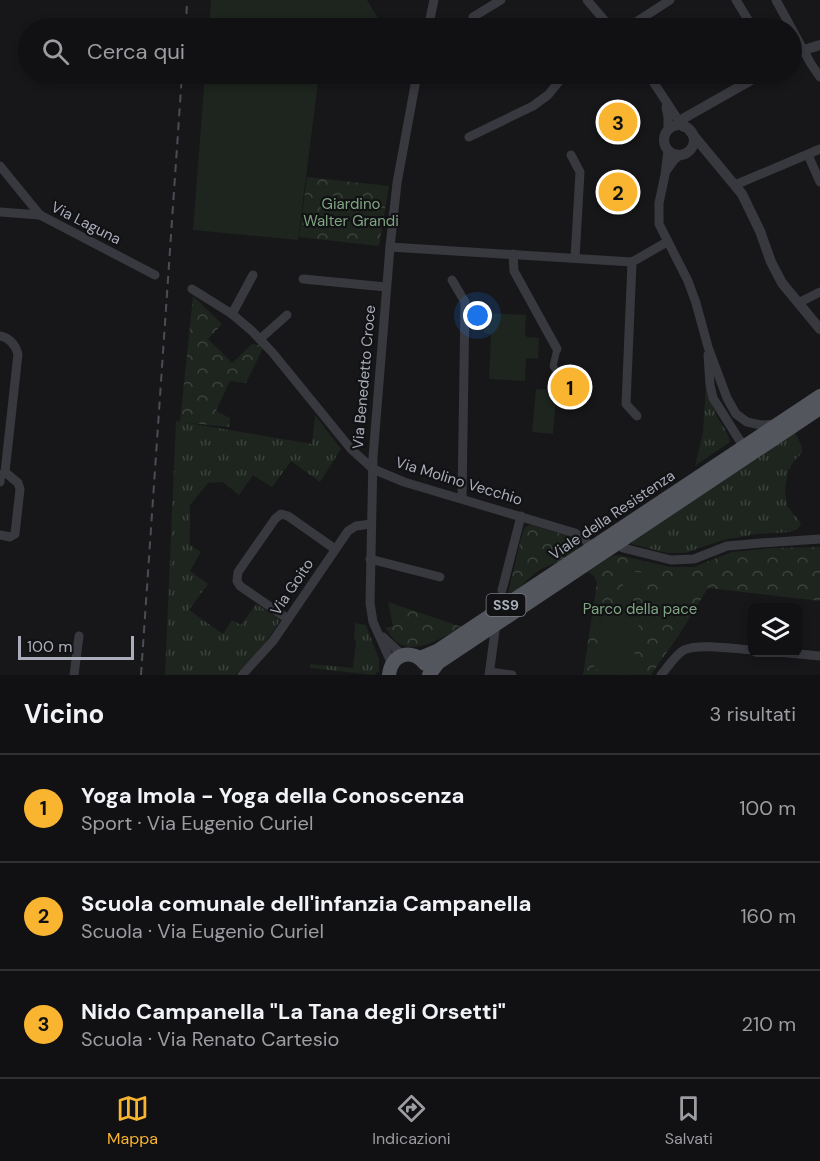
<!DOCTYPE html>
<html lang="it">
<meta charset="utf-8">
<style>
body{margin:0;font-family:"DM Sans",sans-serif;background:#1e1f22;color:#f1f3f6}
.controls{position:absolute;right:18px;bottom:18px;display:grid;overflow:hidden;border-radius:9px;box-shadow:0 3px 9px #0003}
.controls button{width:54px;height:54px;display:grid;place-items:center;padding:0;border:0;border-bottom:2px solid #303134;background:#111114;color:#f1f3f6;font:30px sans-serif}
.scale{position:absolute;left:18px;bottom:15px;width:116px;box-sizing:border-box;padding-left:6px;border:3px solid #a9aeba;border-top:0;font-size:16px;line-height:21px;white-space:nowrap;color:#a9aeba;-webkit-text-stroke:4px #121215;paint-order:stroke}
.you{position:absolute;left:478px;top:316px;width:21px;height:21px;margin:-15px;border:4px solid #fff;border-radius:50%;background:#1a73e8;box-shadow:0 0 0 9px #1a73e833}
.badge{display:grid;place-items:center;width:39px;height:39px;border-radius:50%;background:#f9b530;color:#111;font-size:20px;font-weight:700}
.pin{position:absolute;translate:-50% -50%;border:3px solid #fff;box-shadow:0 2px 6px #0006}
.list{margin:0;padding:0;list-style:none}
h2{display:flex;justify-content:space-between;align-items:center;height:78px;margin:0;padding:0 24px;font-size:26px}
h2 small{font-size:20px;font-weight:400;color:#9c9da0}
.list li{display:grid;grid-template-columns:39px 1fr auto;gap:18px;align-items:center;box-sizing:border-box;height:108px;padding:0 24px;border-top:2px solid #303134}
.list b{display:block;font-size:22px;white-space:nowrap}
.list p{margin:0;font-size:20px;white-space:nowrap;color:#9c9da0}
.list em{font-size:20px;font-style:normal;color:#9c9da0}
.icon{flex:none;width:33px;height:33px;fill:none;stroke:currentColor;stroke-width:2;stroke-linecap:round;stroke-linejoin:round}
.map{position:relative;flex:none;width:820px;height:675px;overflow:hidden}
.search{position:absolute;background:#111114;box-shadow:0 3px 9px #0003;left:18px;right:18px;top:18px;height:66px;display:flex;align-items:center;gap:15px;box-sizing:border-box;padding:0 21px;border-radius:33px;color:#9c9da0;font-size:22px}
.sheet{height:402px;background:#111114}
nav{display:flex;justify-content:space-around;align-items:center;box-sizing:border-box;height:84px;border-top:2px solid #303134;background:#111114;font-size:16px;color:#9c9da0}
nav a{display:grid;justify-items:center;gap:3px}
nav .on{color:#f9b530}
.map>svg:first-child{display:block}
</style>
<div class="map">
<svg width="820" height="675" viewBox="0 0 820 675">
<defs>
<pattern id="grass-tufts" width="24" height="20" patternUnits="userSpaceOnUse" patternTransform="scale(1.5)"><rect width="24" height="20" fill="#1d251e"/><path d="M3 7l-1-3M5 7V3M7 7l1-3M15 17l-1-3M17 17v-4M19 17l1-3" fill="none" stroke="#3b423d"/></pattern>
<pattern id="forest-crowns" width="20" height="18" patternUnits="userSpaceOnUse" patternTransform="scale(1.5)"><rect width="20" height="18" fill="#1d251e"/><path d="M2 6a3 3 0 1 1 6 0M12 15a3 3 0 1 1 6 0" fill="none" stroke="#3b423d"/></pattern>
</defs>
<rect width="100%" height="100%" fill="#17171a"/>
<g fill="url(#grass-tufts)">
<path d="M706 385C708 396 712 406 717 416 721 425 729 433 730 442L695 466 703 433Z"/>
<polygon points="315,415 341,449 320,482 291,461 272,487 253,475 239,495 223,482 208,483 190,505 190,545 201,552 190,571 208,584 189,610 223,634 232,620 241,625 256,604 278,618 280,621 263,646 235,675 165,675 176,421 312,444"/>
<polygon points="795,432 802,447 802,453 794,461 788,471 785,490 787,506 801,523 798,529 790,532 757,534 723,540 685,553 667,553 632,544 632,542"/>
<polygon points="355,623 366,625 379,659 379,671 374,675 310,668 310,664 353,668 356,642 354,638"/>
</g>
<g fill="url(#forest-crowns)">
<polygon points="307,177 389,186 379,246 299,237"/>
<polygon points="193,296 222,324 208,339 232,363 252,344 264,346 246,383 230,381 216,411 230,418 229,427 180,422"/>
<path d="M530 525 576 538 579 540 577 542 578 548C566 563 551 562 537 572 527 579 519 589 509 597L508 593 522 534 525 527Z"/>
<polygon points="820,547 820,601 708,588 679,635 651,675 583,675 597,583 594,576 588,572 612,556 618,555 670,567 694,567 732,552 773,548"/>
<path d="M388 602 462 627C445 636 417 655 398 643 393 640 389 632 385 628L393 626Z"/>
</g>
<g fill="#1d251e">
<polygon points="211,0 367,0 384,28 209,28"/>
<polygon points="205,74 319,74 298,240 193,230"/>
<polygon points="485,313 526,315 525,335 527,337 539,338 538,359 526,358 525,381 489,379 491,334 484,333"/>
<polygon points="536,389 557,390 553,434 532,432"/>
<polygon points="625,571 643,573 640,594 622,592"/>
<polygon points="679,574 694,583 672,620 657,611"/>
<polygon points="603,602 641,607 632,674 594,669"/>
</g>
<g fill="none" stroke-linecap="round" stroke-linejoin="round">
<polyline stroke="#38393f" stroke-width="7" points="557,349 553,366 567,388"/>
<g stroke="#38393f" stroke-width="9">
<polyline points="587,0 611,28"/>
<polyline points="736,0 753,28"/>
<polyline points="776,0 811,64 820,77"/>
<polyline points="473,17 501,0"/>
<polyline points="428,28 434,0"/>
<polyline points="627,28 670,0"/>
<polyline points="648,74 679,121"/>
<polyline points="666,107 668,117 668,130"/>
<polyline points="469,137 533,106 548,95 565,74"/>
<polyline points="668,150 665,175 659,203 659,224 688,281 696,303 708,347 727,398 736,414 747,422 761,425 776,424"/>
<polyline points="571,155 580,172 575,258"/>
<polyline points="808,155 820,182"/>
<polyline points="0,166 40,215"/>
<polyline points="667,170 674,160 680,155"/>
<polyline points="735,185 820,149"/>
<polyline points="0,212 40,215 155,275"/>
<polyline points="390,247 632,262 667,242"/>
<polyline points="513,254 514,271 557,349"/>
<polyline points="632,262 626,404 637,416"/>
<polyline points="303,279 386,287"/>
<polyline points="452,280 465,302 462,498"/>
<polyline points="192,289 232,314 252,331 272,352 351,449 373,469 404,482 575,533 585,539 591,549"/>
<polyline points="798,303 820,292"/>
<polyline points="232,314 253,275"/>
<path d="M0 336C10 338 15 344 18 354L5 472 0 477V482"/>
<polyline points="260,339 287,315"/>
<polyline points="708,355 710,385 713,398 740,441 751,446"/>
<polyline points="0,535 10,537 15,534 20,489 18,483 5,472"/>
<polyline points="617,543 623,548 671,560 694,559 727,546 761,543 820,539"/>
<polyline points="370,559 440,577"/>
<polyline points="502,590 521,516"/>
<polyline points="288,619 240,586 237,581 238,572 275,519 281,514 288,516 335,549"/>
<polyline points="383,637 399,652 407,654"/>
<polyline points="778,652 820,656"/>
<polyline points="390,668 390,660 373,622 370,603 373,457 390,247 397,183 417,74"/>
<polyline points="490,672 512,675"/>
<polyline points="74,675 79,636"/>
<polyline points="242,675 273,641 348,531 356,526 371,524"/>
<polyline points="489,675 496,624"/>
<path d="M661 675C668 667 676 654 684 650 698 643 736 649 752 650"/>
</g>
<g stroke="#38393f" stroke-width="10">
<polyline points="792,57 804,50 820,45"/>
<circle cx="679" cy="140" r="15"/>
<polyline points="684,127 679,121 762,74"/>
<polyline points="689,130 742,194 760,231 771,262 782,283 820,329"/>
</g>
<g stroke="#54565e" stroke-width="14">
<polyline points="420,658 437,651 820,396"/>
<path d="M389 675C391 654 412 647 425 664"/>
<polyline points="429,675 438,663 820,408"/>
</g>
<g stroke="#4b4d54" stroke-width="2" stroke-dasharray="8 6" stroke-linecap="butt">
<polyline points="186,28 187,0"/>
<polyline points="141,675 182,74"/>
</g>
</g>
<g text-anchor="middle" stroke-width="4.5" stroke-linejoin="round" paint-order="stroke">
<rect fill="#121215" stroke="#7c7f88" stroke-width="1.5" x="486.5" y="594" width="39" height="22" rx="4.5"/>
<g font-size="14" font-weight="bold" fill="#a9aeba">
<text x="506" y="610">SS9</text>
</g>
<g font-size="15" fill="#7fa582" stroke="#121215">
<text x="351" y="209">Giardino<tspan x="351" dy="17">Walter Grandi</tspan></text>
<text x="640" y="614">Parco della pace</text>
</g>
<g font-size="15" fill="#a9aeba" stroke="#121215">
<text transform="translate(86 223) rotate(27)" y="5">Via Laguna</text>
<text transform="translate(364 377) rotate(-85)" y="5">Via Benedetto Croce</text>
<text transform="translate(459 481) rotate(17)" y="5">Via Molino Vecchio</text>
<text transform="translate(612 515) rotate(-34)" y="5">Viale della Resistenza</text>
<text transform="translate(292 587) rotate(-56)" y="5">Via Goito</text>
</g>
</g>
</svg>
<div class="controls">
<button><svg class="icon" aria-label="layers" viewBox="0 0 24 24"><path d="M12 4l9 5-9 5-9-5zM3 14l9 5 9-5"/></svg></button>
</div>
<div class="scale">100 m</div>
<div class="you"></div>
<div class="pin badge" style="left:570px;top:387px">1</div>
<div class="pin badge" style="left:618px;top:192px">2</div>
<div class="pin badge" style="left:618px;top:122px">3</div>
<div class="search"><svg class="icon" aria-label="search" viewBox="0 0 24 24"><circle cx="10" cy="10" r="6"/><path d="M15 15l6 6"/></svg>Cerca qui</div>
</div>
<section class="sheet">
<h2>Vicino<small>3 risultati</small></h2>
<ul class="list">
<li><span class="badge">1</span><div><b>Yoga Imola - Yoga della Conoscenza</b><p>Sport · Via Eugenio Curiel</p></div><em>100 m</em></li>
<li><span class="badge">2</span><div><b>Scuola comunale dell'infanzia Campanella</b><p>Scuola · Via Eugenio Curiel</p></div><em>160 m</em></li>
<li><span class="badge">3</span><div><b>Nido Campanella &quot;La Tana degli Orsetti&quot;</b><p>Scuola · Via Renato Cartesio</p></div><em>210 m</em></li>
</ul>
</section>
<nav>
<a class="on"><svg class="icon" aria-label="map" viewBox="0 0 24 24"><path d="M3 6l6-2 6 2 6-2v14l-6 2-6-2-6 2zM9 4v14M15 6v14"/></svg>Mappa</a>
<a><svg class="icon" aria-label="directions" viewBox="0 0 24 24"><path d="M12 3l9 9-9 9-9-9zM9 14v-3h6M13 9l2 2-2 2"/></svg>Indicazioni</a>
<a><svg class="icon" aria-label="saved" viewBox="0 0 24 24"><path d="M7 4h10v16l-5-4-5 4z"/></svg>Salvati</a>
</nav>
